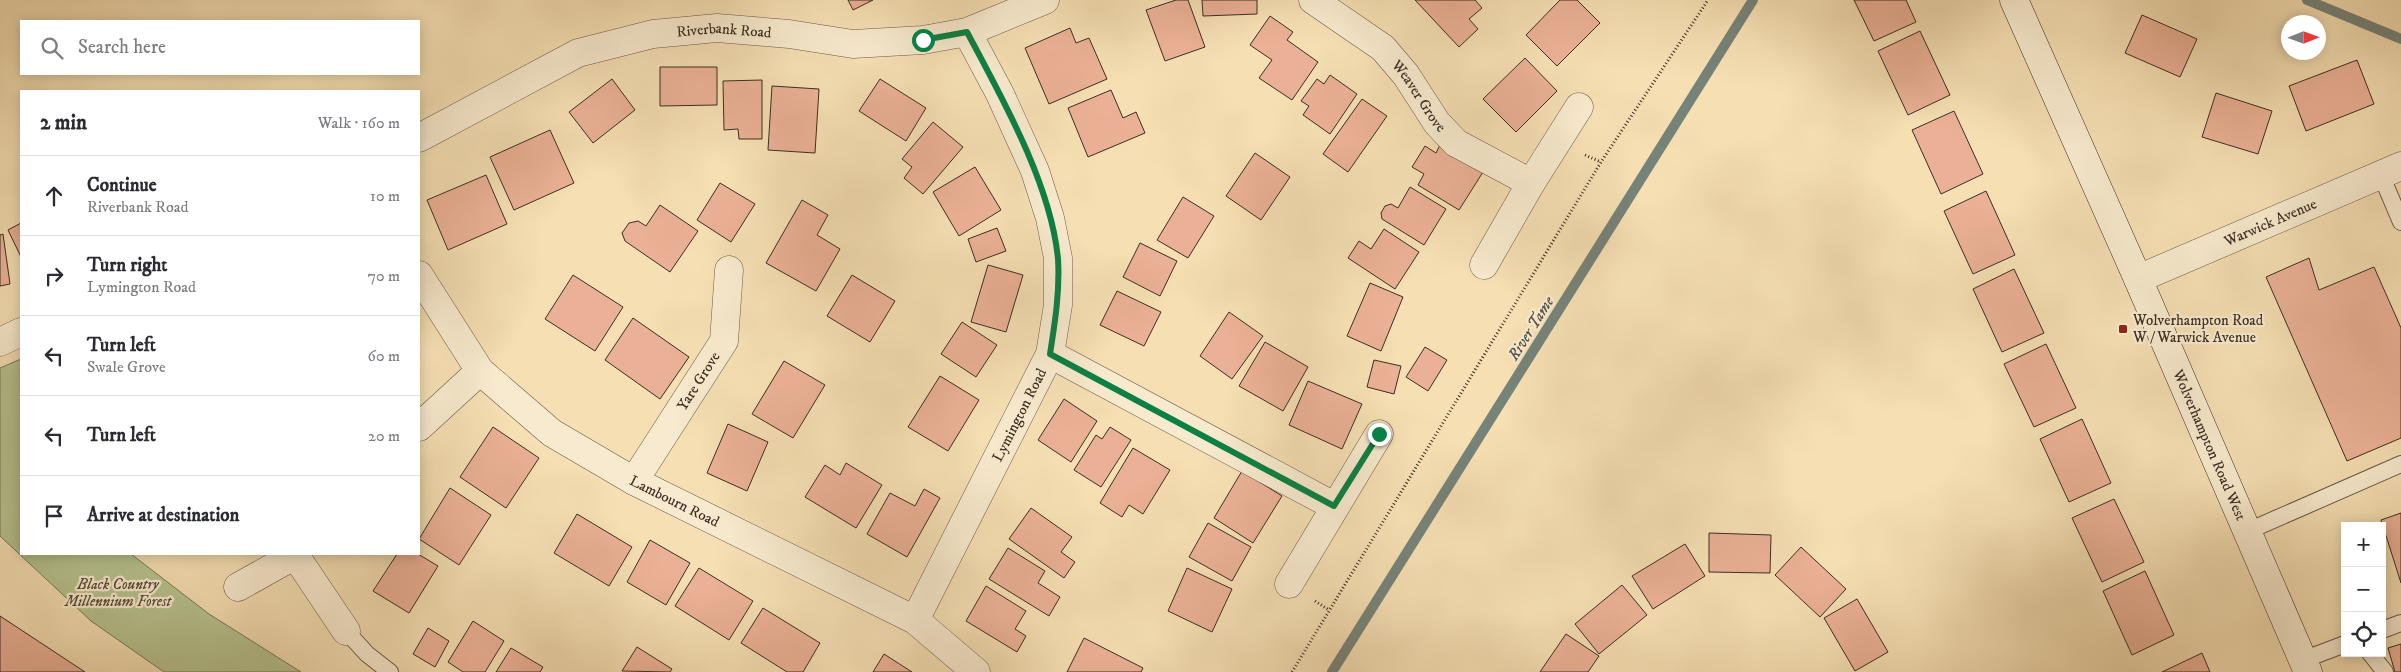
<!DOCTYPE html>
<meta charset="utf-8">
<style>
body{margin:0;font-family:"IM FELL DW Pica",serif;background:#f7f7f7;color:#2b2b33}
.controls{position:absolute;right:15px;bottom:15px;display:grid;overflow:hidden;border-radius:0px;box-shadow:0 2px 12px #0003}
.controls button{width:45px;height:45px;display:grid;place-items:center;padding:0;border:0;border-bottom:1px solid #e1e1e2;background:#fff;color:#2b2b33;font:25px sans-serif}
.compass{position:absolute;left:2281px;top:15px;width:45px;height:45px;border-radius:50%;background:#fff;box-shadow:0 2px 12px #0003;rotate:89deg}
.stop{position:absolute;width:15px;height:15px;margin:-11px;border:4px solid #0b8043;border-radius:50%;background:#fff}
.stop.end{background:#0b8043;border-color:#fff;box-shadow:0 1px 5px #0008}
.list{margin:0;padding:0;list-style:none}
h2{display:flex;justify-content:space-between;align-items:center;height:65px;margin:0;padding:0 20px;font-size:21px}
h2 small{font-size:16px;font-weight:400;color:#7c7c81}
.list li{display:grid;grid-template-columns:32px 1fr auto;gap:15px;align-items:center;box-sizing:border-box;height:80px;padding:0 20px;border-top:1px solid #e1e1e2}
.list b{display:block;font-size:19px;white-space:nowrap}
.list p{margin:0;font-size:16px;white-space:nowrap;color:#7c7c81}
.list em{font-size:16px;font-style:normal;color:#7c7c81}
.icon{flex:none;width:28px;height:28px;fill:none;stroke:currentColor;stroke-width:2;stroke-linecap:round;stroke-linejoin:round}
.map{position:relative;flex:none;width:2401px;height:672px;overflow:hidden}
.search{position:absolute;background:#fff;box-shadow:0 2px 12px #0003;left:20px;top:20px;width:400px;height:55px;display:flex;align-items:center;gap:12px;box-sizing:border-box;padding:0 18px;border-radius:0px;color:#7c7c81;font-size:19px}
.panel{position:absolute;background:#fff;box-shadow:0 2px 12px #0003;left:20px;top:90px;width:400px;height:465px;border-radius:0px}
.map>svg:first-child{display:block}
</style>
<div class="map">
<svg width="2401" height="672" viewBox="0 0 2401 672">
<rect width="100%" height="100%" fill="#f5dfb3"/>
<filter id="stains"><feTurbulence type="fractalNoise" baseFrequency=".004" numOctaves="4"/><feColorMatrix values="0 0 0 0 .2 0 0 0 0 .09 0 0 0 0 .02 0 0 0 .5 -.17"/></filter>
<radialGradient id="worn" r=".72"><stop offset=".6" stop-color="#630" stop-opacity="0"/><stop offset="1" stop-color="#630" stop-opacity=".3"/></radialGradient>
<polygon fill="#b6c390" stroke="#78785a" points="21,359 21,554 131,554 209,614 301,672 164,672 91,621 0,536 0,368"/>
<g fill="none" stroke-linecap="round" stroke-linejoin="round">
<g stroke="#768379" stroke-width="10">
<polyline points="2307,0 2401,39"/>
<polyline points="1332,672 1753,0"/>
</g>
</g>
<g fill="#ebb196" stroke="#3b2e23">
<polygon points="848,0 873,0 853,10"/>
<polygon points="1176,0 1188,0 1205,47 1165,61 1146,10"/>
<polygon points="1202,0 1257,0 1257,14 1203,16"/>
<polygon points="1415,0 1475,0 1482,8 1469,19 1478,29 1459,47"/>
<polygon points="1560,0 1577,0 1600,23 1557,66 1526,35"/>
<polygon points="1854,0 1906,0 1916,22 1874,41"/>
<polygon points="2142,15 2197,39 2180,77 2125,53"/>
<polygon points="1270,16 1293,32 1287,40 1318,62 1292,100 1259,78 1272,60 1250,45"/>
<polygon points="1070,28 1076,43 1089,38 1107,79 1049,104 1025,48"/>
<polygon points="1920,31 1950,95 1908,115 1878,51"/>
<polygon points="1525,58 1557,91 1516,132 1483,99"/>
<polygon points="2357,60 2374,104 2306,131 2289,86"/>
<polygon points="660,67 717,67 717,105 660,106"/>
<polygon points="1330,75 1357,94 1330,134 1303,115 1309,106 1301,101 1317,79 1324,84"/>
<polygon points="612,79 635,110 593,143 569,112"/>
<polygon points="880,79 926,108 906,141 859,111"/>
<polygon points="762,80 762,139 739,139 738,129 724,130 723,81"/>
<polygon points="772,86 819,89 815,153 768,150"/>
<polygon points="1111,90 1123,118 1136,112 1145,133 1088,157 1068,108"/>
<polygon points="2216,93 2272,111 2258,154 2202,137"/>
<polygon points="1362,99 1387,116 1348,172 1323,154"/>
<polygon points="1954,111 1983,174 1941,194 1912,130"/>
<polygon points="933,122 963,147 923,194 904,178 912,167 902,159"/>
<polygon points="550,130 574,183 514,210 490,157"/>
<polygon points="1440,145 1483,172 1459,210 1418,185 1424,174 1412,167 1425,146 1436,153"/>
<polygon points="1255,153 1290,177 1261,220 1226,196"/>
<polygon points="975,167 1001,210 959,236 933,192"/>
<polygon points="486,175 507,224 448,250 427,200"/>
<polygon points="720,183 755,204 731,242 697,220"/>
<polygon points="1410,187 1446,209 1424,245 1382,219 1381,213 1385,206 1391,204 1398,208"/>
<polygon points="1986,191 2015,255 1973,274 1944,211"/>
<polygon points="1183,197 1214,216 1188,258 1157,240"/>
<polygon points="802,200 828,215 817,235 840,249 816,291 766,263"/>
<polygon points="660,205 698,231 670,272 625,241 622,233 629,223 638,221 646,226"/>
<polygon points="21,223 21,257 8,230"/>
<polygon points="997,228 1006,251 976,262 968,239"/>
<polygon points="1384,229 1419,252 1395,289 1348,258 1359,241 1371,249"/>
<polygon points="3,234 10,284 0,286 0,235"/>
<polygon points="1140,243 1177,261 1160,296 1123,277"/>
<polygon points="2309,258 2319,290 2374,267 2401,328 2401,438 2347,461 2266,277"/>
<polygon points="988,265 1023,275 1006,332 971,322"/>
<polygon points="2014,269 2044,333 2002,352 1973,289"/>
<polygon points="573,275 623,307 595,351 545,319"/>
<polygon points="852,275 895,301 870,342 827,316"/>
<polygon points="1370,283 1403,297 1381,351 1347,336"/>
<polygon points="1117,291 1161,312 1144,346 1100,325"/>
<polygon points="1229,312 1263,336 1232,379 1200,356"/>
<polygon points="633,318 689,357 660,399 605,360"/>
<polygon points="962,322 997,345 976,377 941,354"/>
<polygon points="1265,342 1308,367 1283,411 1239,386"/>
<polygon points="2046,344 2076,408 2034,427 2004,364"/>
<polygon points="1425,347 1447,360 1428,391 1406,377"/>
<polygon points="1374,360 1401,366 1394,394 1367,387"/>
<polygon points="784,361 825,385 793,438 752,414"/>
<polygon points="940,376 979,400 948,451 908,427"/>
<polygon points="1308,381 1362,404 1342,449 1289,425"/>
<polygon points="1064,399 1097,421 1071,462 1038,440"/>
<polygon points="2082,419 2111,483 2069,502 2040,439"/>
<polygon points="728,424 768,442 747,491 707,473"/>
<polygon points="493,427 539,458 506,508 460,477"/>
<polygon points="1110,427 1131,440 1101,487 1074,470 1096,435 1102,439"/>
<polygon points="1133,448 1170,470 1143,514 1129,505 1122,517 1100,503"/>
<polygon points="846,463 882,485 856,528 805,497 825,465 840,475"/>
<polygon points="1242,471 1282,496 1253,543 1214,518"/>
<polygon points="450,488 491,515 459,565 419,539"/>
<polygon points="924,489 940,498 907,557 867,534 890,493 915,506"/>
<polygon points="2114,499 2144,562 2102,582 2072,518"/>
<polygon points="1031,508 1072,537 1061,552 1075,562 1064,578 1009,539"/>
<polygon points="2401,513 2401,583 2381,520"/>
<polygon points="577,514 632,547 609,586 554,553"/>
<polygon points="1208,523 1251,547 1232,581 1189,557"/>
<polygon points="1709,533 1771,535 1770,573 1709,572"/>
<polygon points="650,540 690,563 666,605 627,582"/>
<polygon points="1685,544 1705,576 1653,609 1632,576"/>
<polygon points="1801,547 1846,589 1820,617 1775,575"/>
<polygon points="1008,548 1045,571 1038,583 1060,597 1049,616 989,579"/>
<polygon points="397,554 418,554 438,566 409,613 373,591"/>
<polygon points="699,568 753,601 729,640 675,606"/>
<polygon points="1187,568 1232,589 1212,632 1168,611"/>
<polygon points="2145,571 2174,635 2132,655 2103,591"/>
<polygon points="1622,585 1647,615 1599,654 1575,624"/>
<polygon points="986,586 1026,611 1015,629 1026,636 1017,652 966,621"/>
<polygon points="1857,599 1888,652 1855,671 1824,618"/>
<polygon points="763,608 820,643 803,672 787,672 741,643"/>
<polygon points="0,616 85,672 0,672"/>
<polygon points="473,621 504,641 485,672 463,672 448,662"/>
<polygon points="428,628 449,641 435,667 413,654"/>
<polygon points="1566,634 1599,656 1588,672 1540,672"/>
<polygon points="1084,638 1143,668 1141,672 1067,672"/>
<polygon points="2401,644 2401,672 2395,672 2388,648"/>
<polygon points="637,647 672,669 670,672 622,671"/>
<polygon points="511,648 543,667 540,672 496,672"/>
<polygon points="2202,653 2210,672 2162,672"/>
<polygon points="884,654 912,672 873,672"/>
</g>
<g fill="none" stroke-linecap="round" stroke-linejoin="round">
<g stroke="#6a5a47" stroke-width="18">
<g id="service">
<polyline points="2381,175 2401,222"/>
<polyline points="2248,531 2401,464"/>
<polyline points="2382,630 2401,623"/>
<polyline points="346,631 367,654 390,672"/>
<polyline points="2370,653 2385,672"/>
<polyline points="2303,660 2345,644"/>
</g>
</g>
<g stroke="#6a5a47" stroke-width="29">
<g id="minor">
<path id="s1" d="M1313 0 1383 48 1406 75 1437 123 1456 143 1531 183"/>
<path id="s2" d="M419 138 578 53 653 34 717 28 789 34 853 44 923 40 967 32 1045 0"/>
<polyline points="1484,265 1531,183 1579,107"/>
<path id="s3" d="M419 275 480 371 552 433 634 481 915 620 976 672"/>
<path id="s4" d="M2138 279 2401 166"/>
<polyline points="0,342 21,332"/>
<polyline points="1050,354 1334,506"/>
<polyline points="419,427 480,371"/>
<path id="s5" d="M634 481 724 341 729 270"/>
<polyline points="295,555 346,631"/>
<polyline points="1289,584 1379,434"/>
<polyline points="238,587 297,554"/>
<path id="s6" d="M915 620 1050 354 1058 305V258L1050 218 1035 171 1000 94 967 32"/>
</g>
</g>
<g stroke="#3b2e23" stroke-width="29">
<g id="secondary">
<path id="s7" d="M2014 0 2138 279 2308 672"/>
</g>
</g>
<g stroke="#3b2e23" stroke-width="3" stroke-dasharray="1 2.5" stroke-linecap="butt">
<polyline points="1585,155 1601,162"/>
<polyline points="1315,601 1329,610"/>
<polyline points="1292,672 1601,162 1708,0"/>
</g>
<use href="#service" stroke="#f8eace" stroke-width="16"/>
<use href="#minor" stroke="#f8eace" stroke-width="28"/>
<use href="#secondary" stroke="#f8eace" stroke-width="28"/>
</g>
<g fill="none" stroke-linecap="round" stroke-linejoin="round">
<path stroke="#0b8043" stroke-width="6" d="M923 40 967 32C1002 98 1051 184 1058 259 1060 291 1055 322 1050 354L1334 506 1379 434"/>
</g>
<rect fill="#8f2418" stroke="#f8eace" stroke-width="2" x="2118" y="324" width="10" height="10" rx="2.5"/>
<g text-anchor="middle" stroke-width="4.5" stroke-linejoin="round" paint-order="stroke">
<g font-size="15" fill="#3b2e23" stroke="#f8eace">
<text dy="5" stroke="none"><textPath href="#s2" startOffset="329">Riverbank Road</textPath></text>
<text dy="5" stroke="none"><textPath href="#s1" startOffset="145">Weaver Grove</textPath></text>
<text dy="5" stroke="none"><textPath href="#s4" startOffset="144">Warwick Avenue</textPath></text>
<text dy="5" stroke="none"><textPath href="#s5" startOffset="119">Yare Grove</textPath></text>
<text dy="5" stroke="none"><textPath href="#s6" startOffset="230">Lymington Road</textPath></text>
<text dy="5" stroke="none"><textPath href="#s7" startOffset="486">Wolverhampton Road West</textPath></text>
<text dy="5" stroke="none"><textPath href="#s3" startOffset="349">Lambourn Road</textPath></text>
</g>
<g font-size="15" fill="#3b2e23" stroke="#f8eace" text-anchor="start">
<text x="2133" y="325">Wolverhampton Road<tspan x="2133" dy="17">W / Warwick Avenue</tspan></text>
</g>
<g font-size="15" font-style="italic" fill="#544c39" stroke="#f8eace">
<text x="118" y="589">Black Country<tspan x="118" dy="17">Millennium Forest</tspan></text>
</g>
<g font-size="16" font-style="italic" fill="#545247" stroke="#f8eace">
<text transform="translate(1530 328) rotate(-58)" y="6">River Tame</text>
</g>
</g>
<rect width="100%" height="100%" filter="url(#stains)"/>
<rect width="100%" height="100%" fill="url(#worn)"/>
</svg>
<div class="controls">
<button>+</button>
<button>−</button>
<button><svg class="icon" aria-label="locate" viewBox="0 0 24 24"><circle cx="12" cy="12" r="6"/><path d="M12 2v4M12 18v4M2 12h4M18 12h4"/></svg></button>
</div>
<svg class="compass" viewBox="-18 -18 36 36"><path d="M0-13l5 13h-10z" fill="#e53935"/><path d="M0 13l5-13h-10z" fill="#7c7c81"/></svg>
<div class="stop" style="left:923px;top:40px"></div>
<div class="stop end" style="left:1379px;top:434px"></div>
<div class="search"><svg class="icon" aria-label="search" viewBox="0 0 24 24"><circle cx="10" cy="10" r="6"/><path d="M15 15l6 6"/></svg>Search here</div>
<section class="panel">
<h2>2 min<small>Walk · 160 m</small></h2>
<ul class="list">
<li><svg class="icon" aria-label="ahead" viewBox="0 0 24 24"><path d="M12 20V5M6 11l6-6 6 6"/></svg><div><b>Continue</b><p>Riverbank Road</p></div><em>10 m</em></li>
<li><svg class="icon" aria-label="right" viewBox="0 0 24 24"><path d="M7 20v-9h11M14 6l5 5-5 5"/></svg><div><b>Turn right</b><p>Lymington Road</p></div><em>70 m</em></li>
<li><svg class="icon" aria-label="left" viewBox="0 0 24 24"><path d="M17 20v-9H6M10 6l-5 5 5 5"/></svg><div><b>Turn left</b><p>Swale Grove</p></div><em>60 m</em></li>
<li><svg class="icon" aria-label="left" viewBox="0 0 24 24"><path d="M17 20v-9H6M10 6l-5 5 5 5"/></svg><div><b>Turn left</b></div><em>20 m</em></li>
<li><svg class="icon" aria-label="arrive" viewBox="0 0 24 24"><path d="M6 21V4h12l-3 4 3 4H6"/></svg><div><b>Arrive at destination</b></div></li>
</ul>
</section>
</div>
